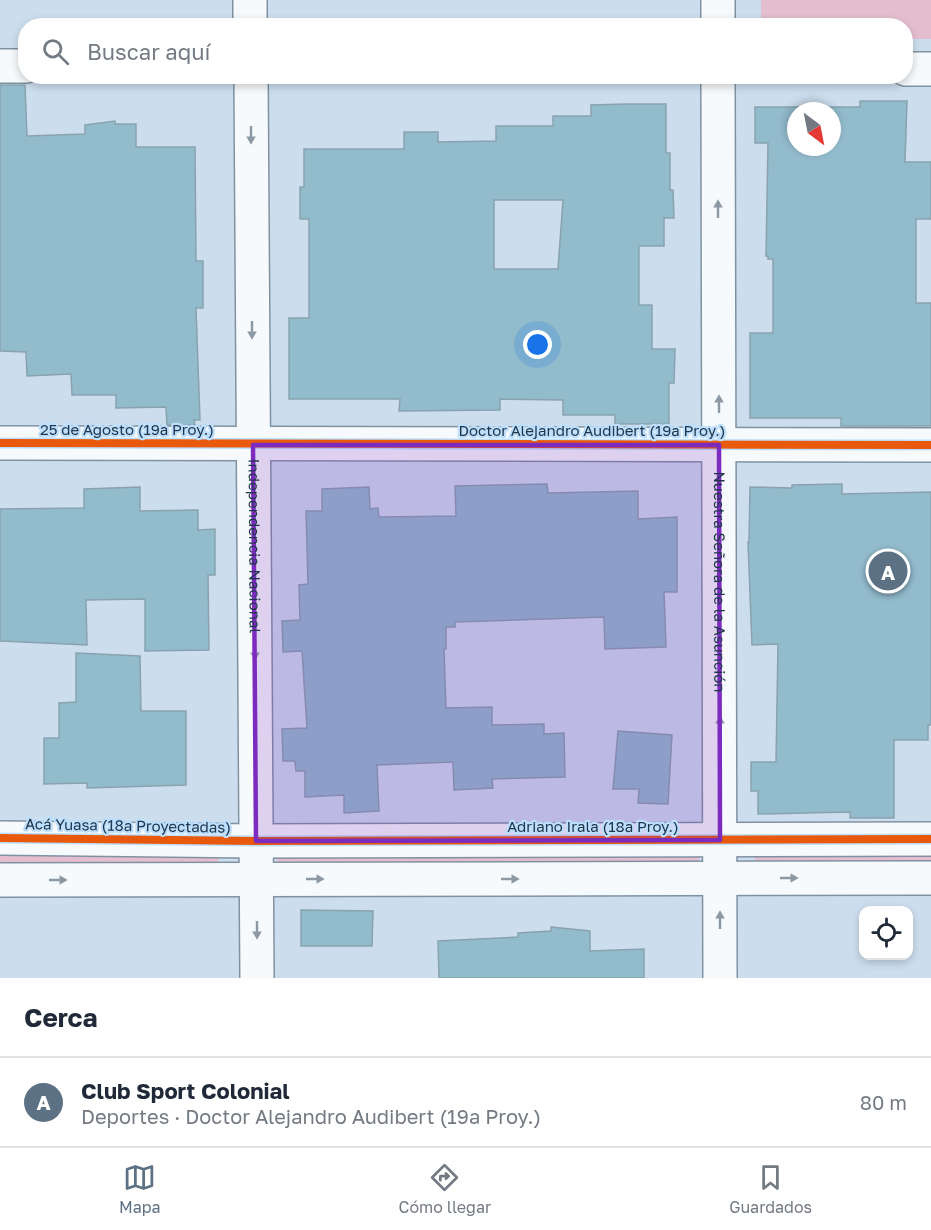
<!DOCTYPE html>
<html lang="es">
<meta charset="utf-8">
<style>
body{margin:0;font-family:"Golos Text",sans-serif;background:#f6f6f7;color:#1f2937}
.controls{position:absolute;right:18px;bottom:18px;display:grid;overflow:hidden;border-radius:12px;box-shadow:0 3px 9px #0003}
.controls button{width:54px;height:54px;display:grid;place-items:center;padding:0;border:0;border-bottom:2px solid #e0e1e3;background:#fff;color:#1f2937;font:30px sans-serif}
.compass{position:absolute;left:787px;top:102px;width:54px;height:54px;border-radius:50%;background:#fff;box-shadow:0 3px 9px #0003;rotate:148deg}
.you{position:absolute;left:538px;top:345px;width:21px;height:21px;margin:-15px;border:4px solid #fff;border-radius:50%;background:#1a73e8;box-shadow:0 0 0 9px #1a73e833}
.badge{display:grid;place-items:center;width:39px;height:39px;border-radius:50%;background:#5c7184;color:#fff;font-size:20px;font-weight:700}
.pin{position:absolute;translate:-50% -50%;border:3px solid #fff;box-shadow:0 2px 6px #0006}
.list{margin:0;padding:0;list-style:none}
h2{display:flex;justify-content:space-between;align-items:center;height:78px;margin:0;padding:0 24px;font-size:26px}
h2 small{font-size:20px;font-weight:400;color:#747a83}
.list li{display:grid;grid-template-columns:39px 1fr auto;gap:18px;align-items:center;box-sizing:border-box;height:90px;padding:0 24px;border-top:2px solid #e0e1e3}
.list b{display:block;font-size:22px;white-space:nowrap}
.list p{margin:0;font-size:20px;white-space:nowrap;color:#747a83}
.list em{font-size:20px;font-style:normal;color:#747a83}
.icon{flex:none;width:33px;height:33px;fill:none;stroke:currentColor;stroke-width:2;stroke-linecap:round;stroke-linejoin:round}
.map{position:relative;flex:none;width:931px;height:978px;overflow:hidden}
.search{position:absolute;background:#fff;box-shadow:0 3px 9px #0003;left:18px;right:18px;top:18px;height:66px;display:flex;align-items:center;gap:15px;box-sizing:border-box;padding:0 21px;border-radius:24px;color:#747a83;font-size:22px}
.sheet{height:168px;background:#fff}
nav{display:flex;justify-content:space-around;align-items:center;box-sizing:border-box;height:84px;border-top:2px solid #e0e1e3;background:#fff;font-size:16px;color:#747a83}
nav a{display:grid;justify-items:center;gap:3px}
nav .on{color:#5c7184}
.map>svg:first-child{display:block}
</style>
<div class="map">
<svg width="931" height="978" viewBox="0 0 931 978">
<rect width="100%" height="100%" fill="#ccdeee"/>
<g fill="#e4becf">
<polygon points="761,0 931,0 931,39 906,39 906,26 761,25"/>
<polygon points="0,850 219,857 219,860 213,864 0,865"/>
<polygon points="931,850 931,864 756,862 753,855"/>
<polygon points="698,852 700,856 697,863 281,865 276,859 276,855"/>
</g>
<g fill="#92bbcc" stroke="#89a2ae" stroke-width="1.5" fill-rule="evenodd">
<polygon points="0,85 25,85 27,136 85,134 85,125 115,121 115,124 136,124 136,147 195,147 196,261 203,261 203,308 196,308 200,420 194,420 195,425 167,425 166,407 116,408 116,395 72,395 71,374 27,376 26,352 0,351"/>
<path d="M860 101H907L905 162H931V219H916V303H931V426H841V418H750V333H773V259H768V256H766L768 143H755V107H860ZM796 111H832V147H796Z"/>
<path d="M627 104H666V153H670V190H673L674 218H664V246H639V305H652V349H675L674 383H669V424H615V415H563V400L500 399V410L399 411 400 399H289V318H309V219H300V187H304V149H404V132H438V142L496 141V126H553V116H591V105ZM494 200H563L558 269H494Z"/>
<polygon points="547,484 548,493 638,491 638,519 677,517 677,592 664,592 666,647 605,649 604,617 455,622 455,627 446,627 446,649 444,649 446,708 492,707 492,725 544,724 544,734 564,733 565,777 492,779 493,788 454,790 453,762 377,765 379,811 344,813 344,795 305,797 305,771 296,771 295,761 283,761 282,729 307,728 302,651 283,652 282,621 300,620 299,585 308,584 306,511 322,511 322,489 369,487 370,509 378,508 379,517 456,516 455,486"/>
<polygon points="842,484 842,494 931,492 931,725 928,725 928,740 894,740 894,818 850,818 850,812 758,814 758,791 751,791 751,762 776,762 778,644 752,645 748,542 749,542 750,487 792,488 792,485"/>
<polygon points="140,487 140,511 198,510 198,530 215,529 215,575 208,575 209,650 145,651 145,599 86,600 87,645 0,641 0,509 84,508 84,489"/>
<polygon points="76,653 140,656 141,711 186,711 186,785 87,788 87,783 44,784 44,738 59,738 59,703 76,702"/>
<polygon points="618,731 672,735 668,804 638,803 639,789 613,789"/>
<polygon points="301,910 373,911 372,946 301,946"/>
<polygon points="551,927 590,931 590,951 644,949 644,978 439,978 438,941 518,937 518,933 551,931"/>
</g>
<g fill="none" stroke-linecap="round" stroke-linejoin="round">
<g stroke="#8092a2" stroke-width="36">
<g id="street">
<polyline points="250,0 250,26"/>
<polyline points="0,66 26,66"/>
<polyline points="906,69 931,69"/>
<path id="s1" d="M251 76 257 978"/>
<polyline points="0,443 931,445"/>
<polyline points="0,838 256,841 931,839"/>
<polyline points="0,880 931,878"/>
</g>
</g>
<g stroke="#8092a2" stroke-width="36">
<g id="secondary">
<polyline points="718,0 718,26"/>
<path id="s2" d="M718 76 720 978"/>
</g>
</g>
<use href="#street" stroke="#f7fafc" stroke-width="33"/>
<use href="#secondary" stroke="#f7fafc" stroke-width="33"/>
<g stroke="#bddffd" stroke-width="11">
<g id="cycleway">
<polyline points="0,443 931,445"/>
<polyline points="0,838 256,841 931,839"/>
</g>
</g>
<use href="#cycleway" stroke="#e8590c" stroke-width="8"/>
</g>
<defs><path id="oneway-solid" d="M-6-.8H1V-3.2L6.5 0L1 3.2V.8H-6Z" transform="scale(1.5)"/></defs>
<g fill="#8c98a4">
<use href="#oneway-solid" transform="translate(251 135) rotate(90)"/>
<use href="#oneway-solid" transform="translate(718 209) rotate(-90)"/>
<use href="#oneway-solid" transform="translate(252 330) rotate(90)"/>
<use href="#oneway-solid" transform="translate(719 404) rotate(-90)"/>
<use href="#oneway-solid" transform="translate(255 651) rotate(90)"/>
<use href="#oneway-solid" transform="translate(720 725) rotate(-90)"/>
<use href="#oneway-solid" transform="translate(789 878)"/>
<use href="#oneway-solid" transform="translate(315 879)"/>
<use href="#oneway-solid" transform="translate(510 879)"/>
<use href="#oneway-solid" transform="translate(58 880)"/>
<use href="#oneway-solid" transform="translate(720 920) rotate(-90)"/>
<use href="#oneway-solid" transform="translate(257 930) rotate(90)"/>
</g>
<path fill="#7b2cbf" fill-opacity="0.2" stroke="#7b2cbf" stroke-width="4.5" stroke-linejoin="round" d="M253 445H719L720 840 256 841Z"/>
<g text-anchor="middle" stroke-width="4.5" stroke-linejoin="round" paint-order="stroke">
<g font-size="15" fill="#20374b" stroke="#bddffd">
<text x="127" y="435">25 de Agosto (19ª Proy.)</text>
<text x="592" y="436">Doctor Alejandro Audibert (19ª Proy.)</text>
<text dy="5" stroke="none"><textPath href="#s1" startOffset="470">Independencia Nacional</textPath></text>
<text dy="5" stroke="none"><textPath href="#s2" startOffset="506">Nuestra Señora de la Asunción</textPath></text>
<text transform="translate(128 826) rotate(1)" y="5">Acá Yuasa (18ª Proyectadas)</text>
<text x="593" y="832">Adriano Irala (18ª Proy.)</text>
</g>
</g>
</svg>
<div class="controls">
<button><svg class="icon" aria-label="locate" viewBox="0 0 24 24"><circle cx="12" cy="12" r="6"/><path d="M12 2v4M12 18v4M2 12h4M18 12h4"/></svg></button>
</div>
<svg class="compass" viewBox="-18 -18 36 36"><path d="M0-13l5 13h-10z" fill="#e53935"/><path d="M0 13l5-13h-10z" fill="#747a83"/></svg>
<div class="you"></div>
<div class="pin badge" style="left:888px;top:571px">A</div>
<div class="search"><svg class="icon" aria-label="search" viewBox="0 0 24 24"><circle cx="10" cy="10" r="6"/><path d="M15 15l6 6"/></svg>Buscar aquí</div>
</div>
<section class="sheet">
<h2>Cerca<small></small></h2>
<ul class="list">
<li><span class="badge">A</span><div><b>Club Sport Colonial</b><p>Deportes · Doctor Alejandro Audibert (19ª Proy.)</p></div><em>80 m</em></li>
</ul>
</section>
<nav>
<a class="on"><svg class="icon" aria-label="map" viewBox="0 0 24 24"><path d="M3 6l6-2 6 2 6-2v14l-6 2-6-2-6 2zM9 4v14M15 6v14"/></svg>Mapa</a>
<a><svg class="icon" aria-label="directions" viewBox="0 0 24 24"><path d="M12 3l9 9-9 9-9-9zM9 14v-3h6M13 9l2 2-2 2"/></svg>Cómo llegar</a>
<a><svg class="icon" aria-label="saved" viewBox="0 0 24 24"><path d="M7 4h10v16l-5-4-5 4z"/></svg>Guardados</a>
</nav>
